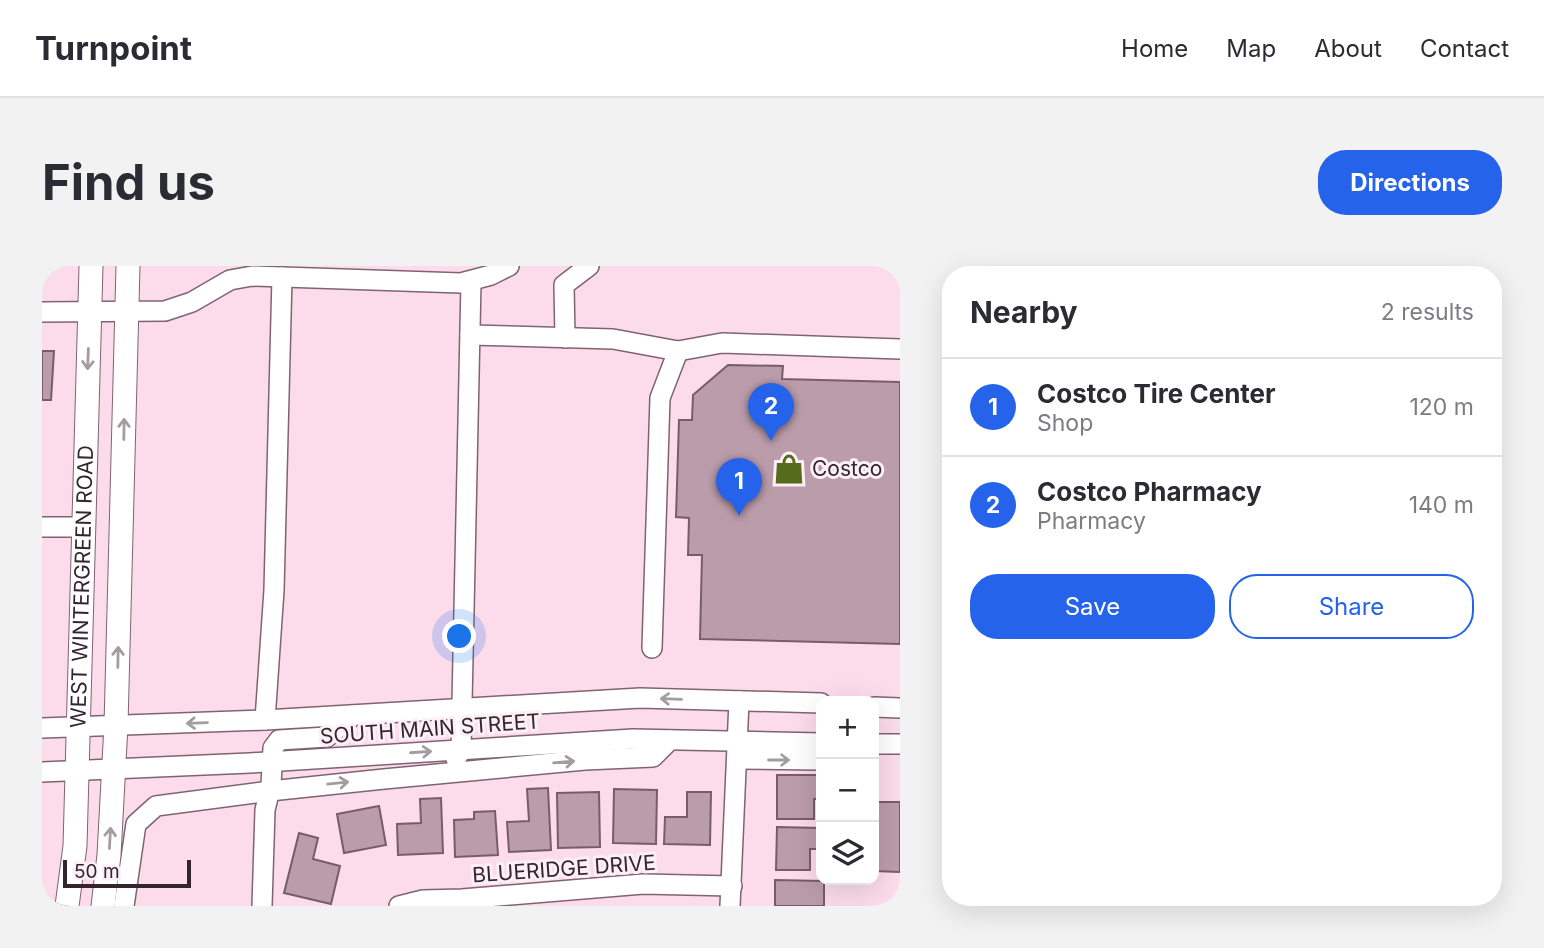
<!DOCTYPE html>
<meta charset="utf-8">
<style>
body{margin:0;font-family:Inter,sans-serif;background:#f2f2f3;color:#2b2b33}
.controls{position:absolute;right:21px;bottom:21px;display:grid;overflow:hidden;border-radius:14px;box-shadow:0 7px 28px #0002}
.controls button{width:63px;height:63px;display:grid;place-items:center;padding:0;border:0;border-bottom:2px solid #e1e1e2;background:#fff;color:#2b2b33;font:35px sans-serif}
.scale{position:absolute;left:21px;bottom:18px;width:128px;box-sizing:border-box;padding-left:7px;border:4px solid #32262c;border-top:0;font-size:19px;line-height:24px;white-space:nowrap;color:#32262c;-webkit-text-stroke:5px #fceff5;paint-order:stroke}
.you{position:absolute;left:418px;top:371px;width:24px;height:24px;margin:-18px;border:5px solid #fff;border-radius:50%;background:#1a73e8;box-shadow:0 0 0 10px #1a73e833}
.badge{display:grid;place-items:center;width:46px;height:46px;border-radius:50%;background:#2563eb;color:#fff;font-size:23px;font-weight:700}
.pin{position:absolute;translate:-50% -58px;filter:drop-shadow(0 2px 4px #0008)}
.pin::after{content:'';position:absolute;top:37px;width:24px;height:21px;background:inherit;clip-path:polygon(0 0,100% 0,50% 100%)}
.list{margin:0;padding:0;list-style:none}
h2{display:flex;justify-content:space-between;align-items:center;height:91px;margin:0;padding:0 28px;font-size:30px}
h2 small{font-size:23px;font-weight:400;color:#7c7c81}
.list li{display:grid;grid-template-columns:46px 1fr auto;gap:21px;align-items:center;box-sizing:border-box;height:98px;padding:0 28px;border-top:2px solid #e1e1e2}
.list b{display:block;font-size:26px;white-space:nowrap}
.list p{margin:0;font-size:23px;white-space:nowrap;color:#7c7c81}
.list em{font-size:23px;font-style:normal;color:#7c7c81}
.actions{display:flex;gap:14px;padding:21px 28px}
.actions a{flex:1;padding:16px 0;border:2px solid #2563eb;border-radius:28px;text-align:center;font-size:24px;color:#2563eb}
.actions .main{background:#2563eb;color:#fff}
.icon{flex:none;width:38px;height:38px;fill:none;stroke:currentColor;stroke-width:2;stroke-linecap:round;stroke-linejoin:round}
.map{position:relative;flex:none;width:858px;height:640px;overflow:hidden;border-radius:28px}
header{display:flex;align-items:center;gap:42px;box-sizing:border-box;height:98px;padding:0 35px;background:#fff;border-bottom:2px solid #e1e1e2}
header strong{font-size:33px}
nav{display:flex;gap:38px;margin-inline-start:auto;font-size:24px}
.intro{display:flex;align-items:center;justify-content:space-between;box-sizing:border-box;height:168px;padding:0 42px}
h1{margin:0;font-size:49px}
.button{padding:18px 32px;border-radius:28px;background:#2563eb;color:#fff;font-size:24px;font-weight:700}
main{display:flex;gap:42px;padding:0 42px}
aside{flex:1;background:#fff;border-radius:28px;box-shadow:0 7px 28px #0002}
.map>svg:first-child{display:block}
</style>
<header>
<strong>Turnpoint</strong>
<nav><a>Home</a><a>Map</a><a>About</a><a>Contact</a></nav>
</header>
<div class="intro"><h1>Find us</h1><a class="button">Directions</a></div>
<main>
<div class="map">
<svg width="858" height="640" viewBox="0 0 858 640">
<rect width="100%" height="100%" fill="#fcdbeb"/>
<g fill="#bb9cab" stroke="#795c6a" stroke-width="2">
<polygon points="0,85 12,85 9,134 0,134"/>
<polygon points="686,99 741,100 740,113 858,116 858,378 658,373 660,289 646,289 647,252 634,251 637,154 650,154 651,129"/>
<polygon points="735,509 779,509 779,533 772,533 772,553 735,553"/>
<polygon points="506,522 509,584 467,586 465,556 487,555 485,523"/>
<polygon points="572,523 615,524 614,578 571,577"/>
<polygon points="557,526 558,581 516,582 515,527"/>
<polygon points="645,526 669,526 668,579 622,578 623,551 645,551"/>
<polygon points="399,532 401,587 356,589 355,558 379,557 378,533"/>
<polygon points="833,536 858,536 858,606 832,605"/>
<polygon points="337,540 344,579 302,587 295,548"/>
<polygon points="453,545 456,589 413,591 412,554 432,553 432,546"/>
<polygon points="735,561 779,562 779,583 768,583 768,604 734,604"/>
<polygon points="257,567 276,572 271,593 298,600 289,638 242,627"/>
<polygon points="733,614 782,615 782,640 733,640"/>
</g>
<g fill="none" stroke-linecap="round" stroke-linejoin="round">
<g stroke="#806371" stroke-width="22">
<g id="minor">
<polyline points="0,46 123,45 150,36 188,14 210,10 419,17 449,9 467,0"/>
<polyline points="428,69 571,73 636,85 680,77 858,83"/>
<polyline points="523,72 522,19 547,0"/>
<polyline points="0,261 42,261"/>
<polyline points="610,382 618,132 636,85"/>
<polyline points="832,441 858,442"/>
<polyline points="223,454 232,324 240,11"/>
<polyline points="0,462 223,454 598,432 779,437"/>
<polyline points="832,478 858,478"/>
<polyline points="414,493 419,484 429,16"/>
<polyline points="695,493 779,494"/>
<polyline points="0,506 208,497 591,473 779,477"/>
<polyline points="82,640 94,558 114,540 228,525 342,513 543,494 611,491 628,474"/>
<polyline points="220,640 223,544 229,519 231,482 237,474 285,471 312,449"/>
<polyline points="357,640 381,634 420,633 601,618 690,620"/>
<polyline points="688,640 697,435"/>
</g>
</g>
<g stroke="#806371" stroke-width="25">
<g id="major">
<path id="s1" d="M25 640 33 580 49 0"/>
<polyline points="61,640 67,589 74,459 86,0"/>
</g>
</g>
<use href="#minor" stroke="#fff" stroke-width="19"/>
<use href="#major" stroke="#fff" stroke-width="23"/>
</g>
<defs><path id="oneway-shaft" d="M-6 0H5M1.5-3L5.5 0L1.5 3" fill="none" stroke-width="1.6" stroke-linecap="round" stroke-linejoin="round" transform="scale(1.75)"/></defs>
<g stroke="#a39da0">
<use href="#oneway-shaft" transform="translate(46 93) rotate(92)"/>
<use href="#oneway-shaft" transform="translate(82 163) rotate(-89)"/>
<use href="#oneway-shaft" transform="translate(76 391) rotate(-89)"/>
<use href="#oneway-shaft" transform="translate(629 433) rotate(-178)"/>
<use href="#oneway-shaft" transform="translate(155 457) rotate(178)"/>
<use href="#oneway-shaft" transform="translate(379 486) rotate(-4)"/>
<use href="#oneway-shaft" transform="translate(737 494)"/>
<use href="#oneway-shaft" transform="translate(522 496) rotate(-5)"/>
<use href="#oneway-shaft" transform="translate(296 517) rotate(-6)"/>
<use href="#oneway-shaft" transform="translate(68 572) rotate(-87)"/>
</g>
<defs>
<g id="shop-bare" transform="scale(2.415)"><path d="M-5-2.5h2.3a2.7 3.5 0 0 1 5.4 0H5L5.5 6h-11ZM-1.5-2.5h3a1.5 2.3 0 0 0-3 0Z" fill="#556c1c" stroke="#fceff5" stroke-width="2.5" paint-order="stroke"/></g>
</defs>
<g fill-rule="evenodd">
<use href="#shop-bare" x="747" y="203"/>
</g>
<g text-anchor="middle" stroke-width="6" stroke-linejoin="round" paint-order="stroke">
<g font-size="21" fill="#32262c" stroke="#fceff5" text-anchor="start">
<text x="770" y="210">Costco</text>
</g>
<g font-size="21" fill="#32262c" stroke="#fceff5">
<text dy="7" stroke="none"><textPath href="#s1" startOffset="320">WEST WINTERGREEN ROAD</textPath></text>
<text transform="translate(388 463) rotate(-4)" y="7">SOUTH MAIN STREET</text>
<text transform="translate(522 603) rotate(-4)" y="7">BLUERIDGE DRIVE</text>
</g>
</g>
</svg>
<div class="controls">
<button>+</button>
<button>−</button>
<button><svg class="icon" aria-label="layers" viewBox="0 0 24 24"><path d="M12 4l9 5-9 5-9-5zM3 14l9 5 9-5"/></svg></button>
</div>
<div class="scale">50 m</div>
<div class="you"></div>
<div class="pin badge" style="left:697px;top:250px">1</div>
<div class="pin badge" style="left:729px;top:175px">2</div>
</div>
<aside>
<h2>Nearby<small>2 results</small></h2>
<ul class="list">
<li><span class="badge">1</span><div><b>Costco Tire Center</b><p>Shop</p></div><em>120 m</em></li>
<li><span class="badge">2</span><div><b>Costco Pharmacy</b><p>Pharmacy</p></div><em>140 m</em></li>
</ul>
<div class="actions"><a class="main">Save</a><a>Share</a></div>
</aside>
</main>
